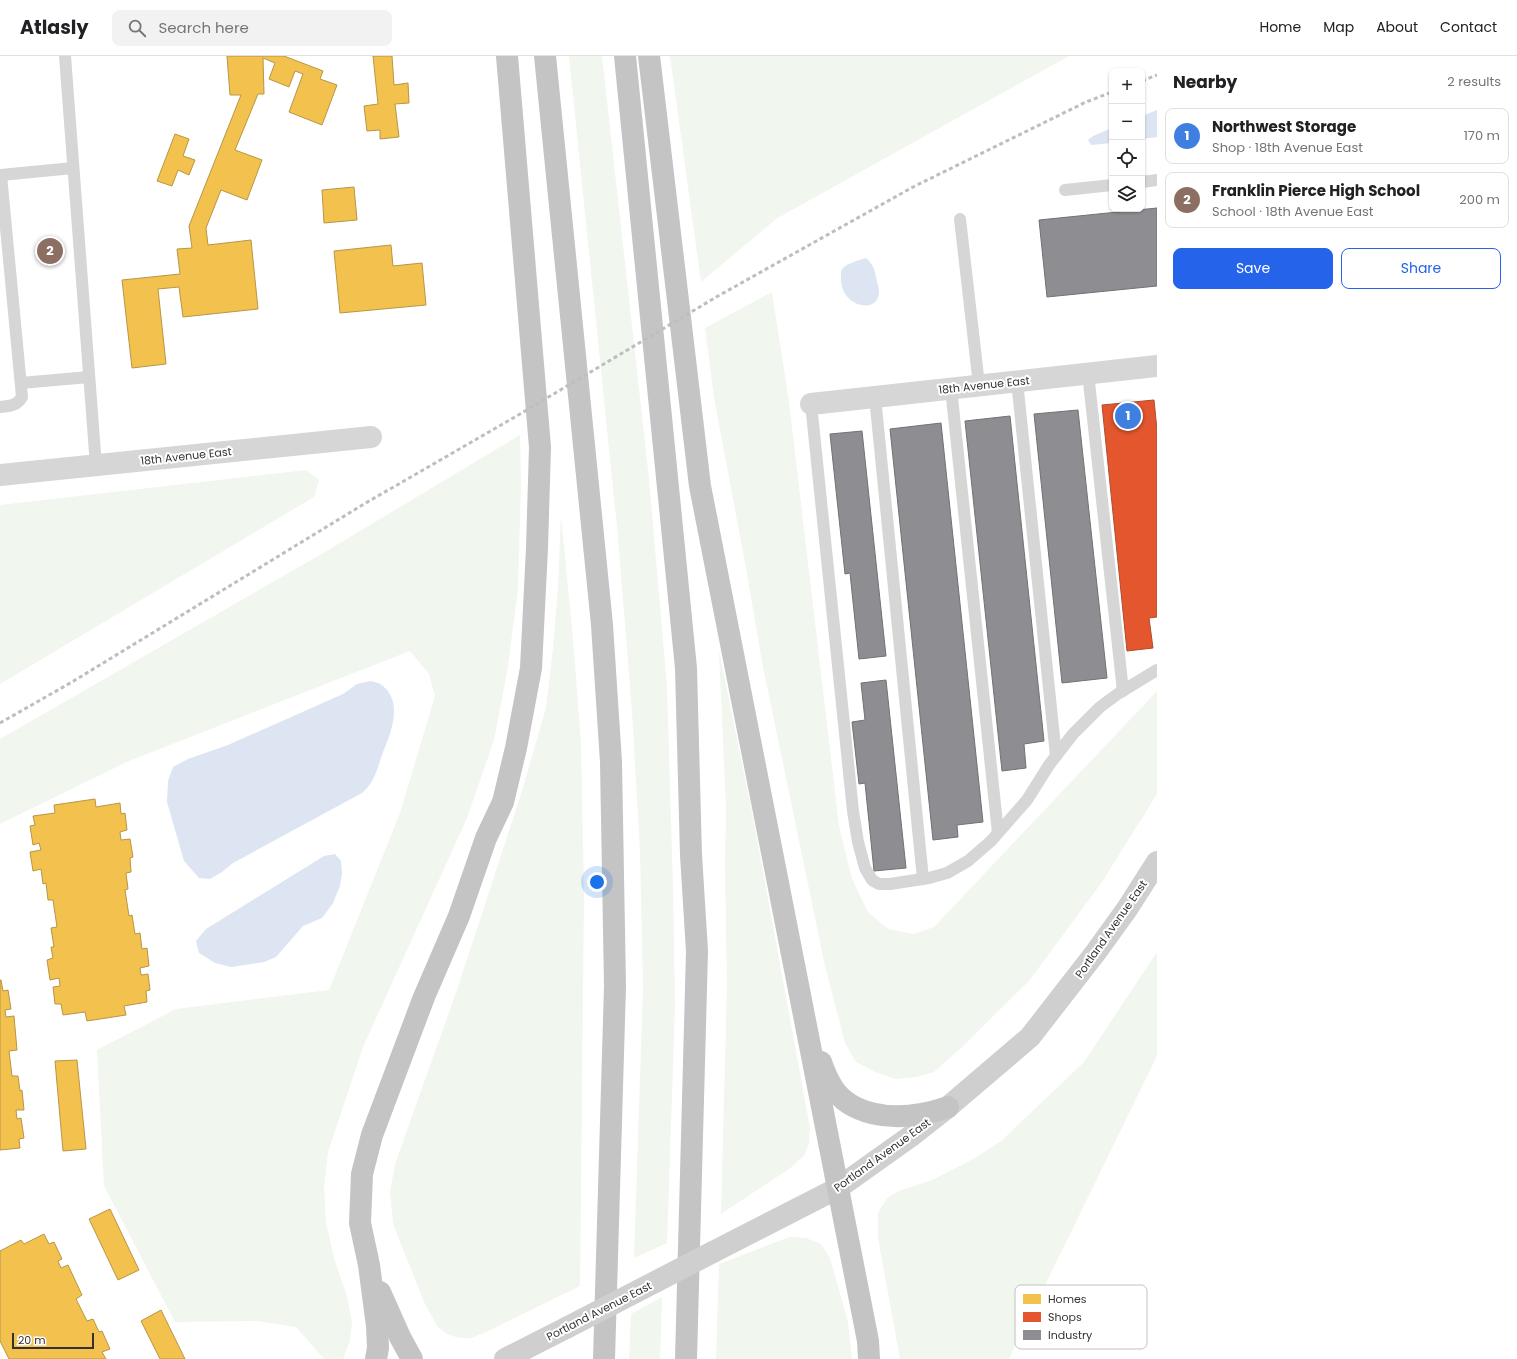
<!DOCTYPE html>
<meta charset="utf-8">
<style>
body{margin:0;font-family:Poppins,sans-serif;background:#f2f2f2;color:#202124}
.controls{position:absolute;right:12px;top:12px;display:grid;overflow:hidden;border-radius:8px;box-shadow:0 1px 3px #0004}
.controls button{width:36px;height:36px;display:grid;place-items:center;padding:0;border:0;border-bottom:1px solid #e0e0e0;background:#fff;color:#202124;font:20px sans-serif}
.scale{position:absolute;left:12px;bottom:10px;width:82px;box-sizing:border-box;padding-left:4px;border:2px solid #323232;border-top:0;font-size:11px;line-height:14px;white-space:nowrap;color:#323232;-webkit-text-stroke:3px #fff;paint-order:stroke}
.you{position:absolute;left:597px;top:826px;width:14px;height:14px;margin:-10px;border:3px solid #fff;border-radius:50%;background:#1a73e8;box-shadow:0 0 0 6px #1a73e833}
.badge{display:grid;place-items:center;width:26px;height:26px;border-radius:50%;background:#2563eb;color:#fff;font-size:13px;font-weight:700}
.pin{position:absolute;translate:-50% -50%;border:2px solid #fff;box-shadow:0 1px 4px #0006}
.list{margin:0;padding:0;list-style:none}
h2{display:flex;justify-content:space-between;align-items:center;height:52px;margin:0;padding:0 16px;font-size:17px}
h2 small{font-size:13px;font-weight:400;color:#757577}
.list li{display:grid;grid-template-columns:26px 1fr auto;gap:12px;align-items:center;box-sizing:border-box;height:56px;margin:0 8px 8px;padding:0 8px;border:1px solid #e0e0e0;border-radius:8px}
.list b{display:block;font-size:15px;white-space:nowrap}
.list p{margin:0;font-size:13px;white-space:nowrap;color:#757577}
.list em{font-size:13px;font-style:normal;color:#757577}
.actions{display:flex;gap:8px;padding:12px 16px}
.actions a{flex:1;padding:9px 0;border:1px solid #2563eb;border-radius:8px;text-align:center;font-size:14px;color:#2563eb}
.actions .main{background:#2563eb;color:#fff}
.icon{flex:none;width:22px;height:22px;fill:none;stroke:currentColor;stroke-width:2;stroke-linecap:round;stroke-linejoin:round}
.map{position:relative;flex:none;width:1157px;height:1303px;overflow:hidden}
header{display:flex;align-items:center;gap:24px;box-sizing:border-box;height:56px;padding:0 20px;background:#fff;border-bottom:1px solid #e0e0e0}
header strong{font-size:19px}
nav{display:flex;gap:22px;margin-inline-start:auto;font-size:14px}
.search{width:280px;height:36px;background:#f2f2f2;display:flex;align-items:center;gap:10px;box-sizing:border-box;padding:0 14px;border-radius:8px;color:#757577;font-size:15px}
main{display:flex}
aside{flex:1;background:#fff}
.map>svg:first-child{display:block}
</style>
<header>
<strong>Atlasly</strong>
<div class="search"><svg class="icon" aria-label="search" viewBox="0 0 24 24"><circle cx="10" cy="10" r="6"/><path d="M15 15l6 6"/></svg>Search here</div>
<nav><a>Home</a><a>Map</a><a>About</a><a>Contact</a></nav>
</header>
<main>
<div class="map">
<svg width="1157" height="1303" viewBox="0 0 1157 1303">
<rect width="100%" height="100%" fill="#fff"/>
<g fill="#f1f6ee">
<polygon points="569,0 602,0 649,423 667,631 673,831 675,950 667,1187 634,1202 643,932 640,795 632,656 618,481"/>
<polygon points="670,0 1069,0 776,163 701,226"/>
<polygon points="772,236 789,346 839,770 852,823 868,856 888,873 914,878 934,871 1157,635 1157,738 1102,826 1029,925 963,990 934,1016 917,1021 896,1023 875,1016 856,1006 845,987 825,910 762,606 746,512 714,342 705,272"/>
<polygon points="520,379 521,426 518,534 507,616 494,684 467,762 363,991 328,1096 324,1131 326,1166 334,1202 347,1240 352,1266 350,1285 343,1303 324,1303 296,1271 257,1265 175,1266 104,1130 97,994 176,953 329,934 400,757 435,640 429,618 410,595 129,705 0,768 0,683 325,496"/>
<polygon points="306,414 319,424 314,441 0,628 0,449"/>
<polygon points="561,459 573,583 581,687 584,837 580,1230 486,1276 471,1282 459,1282 447,1278 438,1271 425,1248 393,1168 390,1136 395,1108 458,931 521,738 546,652 553,592 558,530"/>
<polygon points="719,595 753,761 810,1072 809,1088 804,1100 789,1113 721,1158 727,930 725,810 726,752"/>
<polygon points="1157,896 1157,1000 1009,1303 900,1303 878,1182 878,1157 887,1142 901,1134 932,1124 975,1102 1001,1085 1084,1006"/>
<polygon points="789,1181 806,1182 821,1188 830,1202 848,1266 852,1303 716,1303 719,1208"/>
<polygon points="662,1241 660,1303 629,1303 631,1258"/>
</g>
<g fill="#dde5f2">
<polygon points="1157,54 1157,81 1142,83 1142,60"/>
<polygon points="1112,72 1112,87 1091,89 1088,84 1093,80"/>
<path d="M866 202C875 209 875 218 878 229 886 260 841 254 841 223 841 219 840 215 843 212 848 207 859 204 866 202Z"/>
<path d="M371 625C374 626 380 627 383 630 404 648 390 678 382 699 377 714 374 727 362 737L233 807 222 816 210 823 199 822 184 805 167 746 168 725 173 711 188 703 228 689 343 638 357 628Z"/>
<polygon points="335,798 341,805 342,817 340,830 333,847 322,862 303,870 276,901 264,906 231,911 215,907 199,897 196,885 206,873 324,800"/>
</g>
<g fill="#f2c14e" stroke="#b89646">
<polygon points="227,0 284,0 323,15 320,23 337,29 322,69 289,56 303,18 295,15 289,31 269,23 275,7 263,2 264,38 258,38 235,94 262,104 247,144 221,134 206,172 208,189 251,184 258,253 183,261 179,231 158,233 166,308 132,312 122,224 180,218 177,193 192,192 189,170 241,39 230,39"/>
<polygon points="373,0 392,0 394,29 408,27 409,47 395,48 399,81 380,83 380,74 367,75 364,50 378,48"/>
<polygon points="175,78 189,83 183,100 195,104 189,119 178,114 172,130 157,125"/>
<polygon points="354,131 357,164 324,167 322,134"/>
<polygon points="391,189 393,210 422,207 426,249 340,257 334,195"/>
<polygon points="95,743 96,751 120,747 121,758 125,757 127,774 120,776 121,784 130,783 133,801 130,802 131,816 126,817 128,833 125,834 129,860 132,859 135,878 140,877 142,893 147,892 149,910 140,912 141,919 148,918 150,934 146,935 147,946 124,950 126,959 87,965 85,956 63,959 61,948 55,948 53,931 60,930 59,922 50,924 47,904 53,902 51,891 54,891 51,872 57,871 53,844 48,844 46,827 43,828 41,813 33,815 30,796 41,794 39,787 33,789 30,770 35,769 33,760 55,757 54,749"/>
<polygon points="0,924 1,924 3,935 8,934 11,953 5,954 6,961 14,960 17,994 9,995 12,1020 18,1020 20,1035 22,1034 24,1054 16,1054 17,1063 21,1062 24,1082 19,1083 20,1092 0,1094"/>
<polygon points="77,1004 86,1093 63,1095 55,1005"/>
<polygon points="110,1153 139,1214 118,1224 89,1163"/>
<polygon points="44,1178 49,1188 54,1186 62,1203 58,1205 61,1212 68,1209 82,1239 76,1243 87,1265 93,1263 99,1276 102,1275 110,1293 102,1296 106,1303 9,1303 0,1285 0,1195 21,1184 24,1188"/>
<polygon points="161,1254 185,1303 160,1303 141,1265"/>
</g>
<polygon fill="#e4572e" stroke="#af4c2f" points="1154,344 1157,374 1157,561 1149,562 1153,592 1127,595 1102,349"/>
<g fill="#8d8d92" stroke="#727275">
<polygon points="1157,152 1157,230 1047,241 1039,164"/>
<polygon points="1078,354 1107,622 1062,627 1034,358"/>
<polygon points="1010,360 1044,685 1024,688 1026,712 1002,715 965,365"/>
<polygon points="941,367 983,766 957,769 958,781 933,784 890,373"/>
<polygon points="862,375 886,600 859,603 850,517 845,518 830,378"/>
<polygon points="886,624 906,812 874,815 865,727 859,728 852,666 865,664 861,627"/>
</g>
<g fill="none" stroke-linecap="round" stroke-linejoin="round">
<g stroke="#d6d6d6" stroke-width="12">
<polyline points="65,0 96,410"/>
<polyline points="1142,126 1157,124"/>
<polyline points="1065,134 1112,129"/>
<polyline points="960,163 979,329"/>
<polyline points="1088,317 1123,635"/>
<polyline points="1017,325 1056,700"/>
<polyline points="21,327 89,321"/>
<polyline points="951,332 998,777"/>
<polyline points="875,341 923,823"/>
<polyline points="811,348 853,755 858,786 865,812 872,824 879,828 890,828 929,822 947,817 968,805 991,785 1027,744 1049,709 1073,678 1100,651 1119,637 1157,614"/>
<path d="M0 351C9 350 17 350 22 341L1 119 73 112"/>
</g>
<g stroke="#d6d6d6" stroke-width="22">
<polyline points="811,348 1157,310"/>
<polyline points="0,419 371,381"/>
</g>
<g stroke="#cfcfcf" stroke-width="22">
<polyline points="713,1196 838,1132 911,1080 948,1051 1030,981 1096,896 1127,853 1157,806"/>
<polyline points="505,1303 568,1271"/>
</g>
<g stroke="#c4c4c4" stroke-width="22">
<polyline points="545,0 602,569 611,706 615,930 604,1303"/>
<polyline points="625,0 686,612 691,799 697,895 686,1303"/>
<polyline points="649,0 700,430 868,1285 869,1303"/>
<path d="M821 1006C824 1015 828 1024 833 1032 851 1059 891 1064 921 1058 930 1057 939 1054 948 1051"/>
<polyline points="380,1236 400,1281 412,1303"/>
<polyline points="376,1303 378,1292 377,1270 369,1209 360,1167 362,1118 372,1079 424,941 459,860 486,782 503,746 516,692 531,612 537,492 540,391 507,0"/>
</g>
<g stroke="#bebebe" stroke-width="3" stroke-dasharray="4 3" stroke-linecap="butt">
<polyline points="1142,25 1157,19"/>
<polyline points="0,667 72,626 364,448 520,358 718,240 913,131 1086,46 1112,36"/>
</g>
<polyline stroke="#cfcfcf" stroke-width="22" points="568,1271 713,1196"/>
</g>
<g text-anchor="middle" stroke-width="4" stroke-linejoin="round" paint-order="stroke">
<g font-size="11" fill="#323232" stroke="#fff">
<text transform="translate(984 329) rotate(-6)" y="4">18th Avenue East</text>
<text transform="translate(186 400) rotate(-6)" y="4">18th Avenue East</text>
<text transform="translate(1111 873) rotate(-55)" y="4">Portland Avenue East</text>
<text transform="translate(882 1099) rotate(-36)" y="4">Portland Avenue East</text>
<text transform="translate(599 1255) rotate(-27)" y="4">Portland Avenue East</text>
</g>
</g>
<rect x="1015" y="1229" width="132" height="64" rx="6" fill="#fff" stroke="#c2c2c2" stroke-width="1"/>
<rect x="1023" y="1238" width="18" height="10" fill="#f2c14e"/>
<rect x="1023" y="1256" width="18" height="10" fill="#e4572e"/>
<rect x="1023" y="1274" width="18" height="10" fill="#8d8d92"/>
<g font-size="11" fill="#323232">
<text x="1048" y="1247">Homes</text>
<text x="1048" y="1265">Shops</text>
<text x="1048" y="1283">Industry</text>
</g>
</svg>
<div class="controls">
<button>+</button>
<button>−</button>
<button><svg class="icon" aria-label="locate" viewBox="0 0 24 24"><circle cx="12" cy="12" r="6"/><path d="M12 2v4M12 18v4M2 12h4M18 12h4"/></svg></button>
<button><svg class="icon" aria-label="layers" viewBox="0 0 24 24"><path d="M12 4l9 5-9 5-9-5zM3 14l9 5 9-5"/></svg></button>
</div>
<div class="scale">20 m</div>
<div class="you"></div>
<div class="pin badge" style="left:1128px;top:360px;background:#3f7fe0">1</div>
<div class="pin badge" style="left:50px;top:195px;background:#8d6e63">2</div>
</div>
<aside>
<h2>Nearby<small>2 results</small></h2>
<ul class="list">
<li><span class="badge" style="background:#3f7fe0">1</span><div><b>Northwest Storage</b><p>Shop · 18th Avenue East</p></div><em>170 m</em></li>
<li><span class="badge" style="background:#8d6e63">2</span><div><b>Franklin Pierce High School</b><p>School · 18th Avenue East</p></div><em>200 m</em></li>
</ul>
<div class="actions"><a class="main">Save</a><a>Share</a></div>
</aside>
</main>
